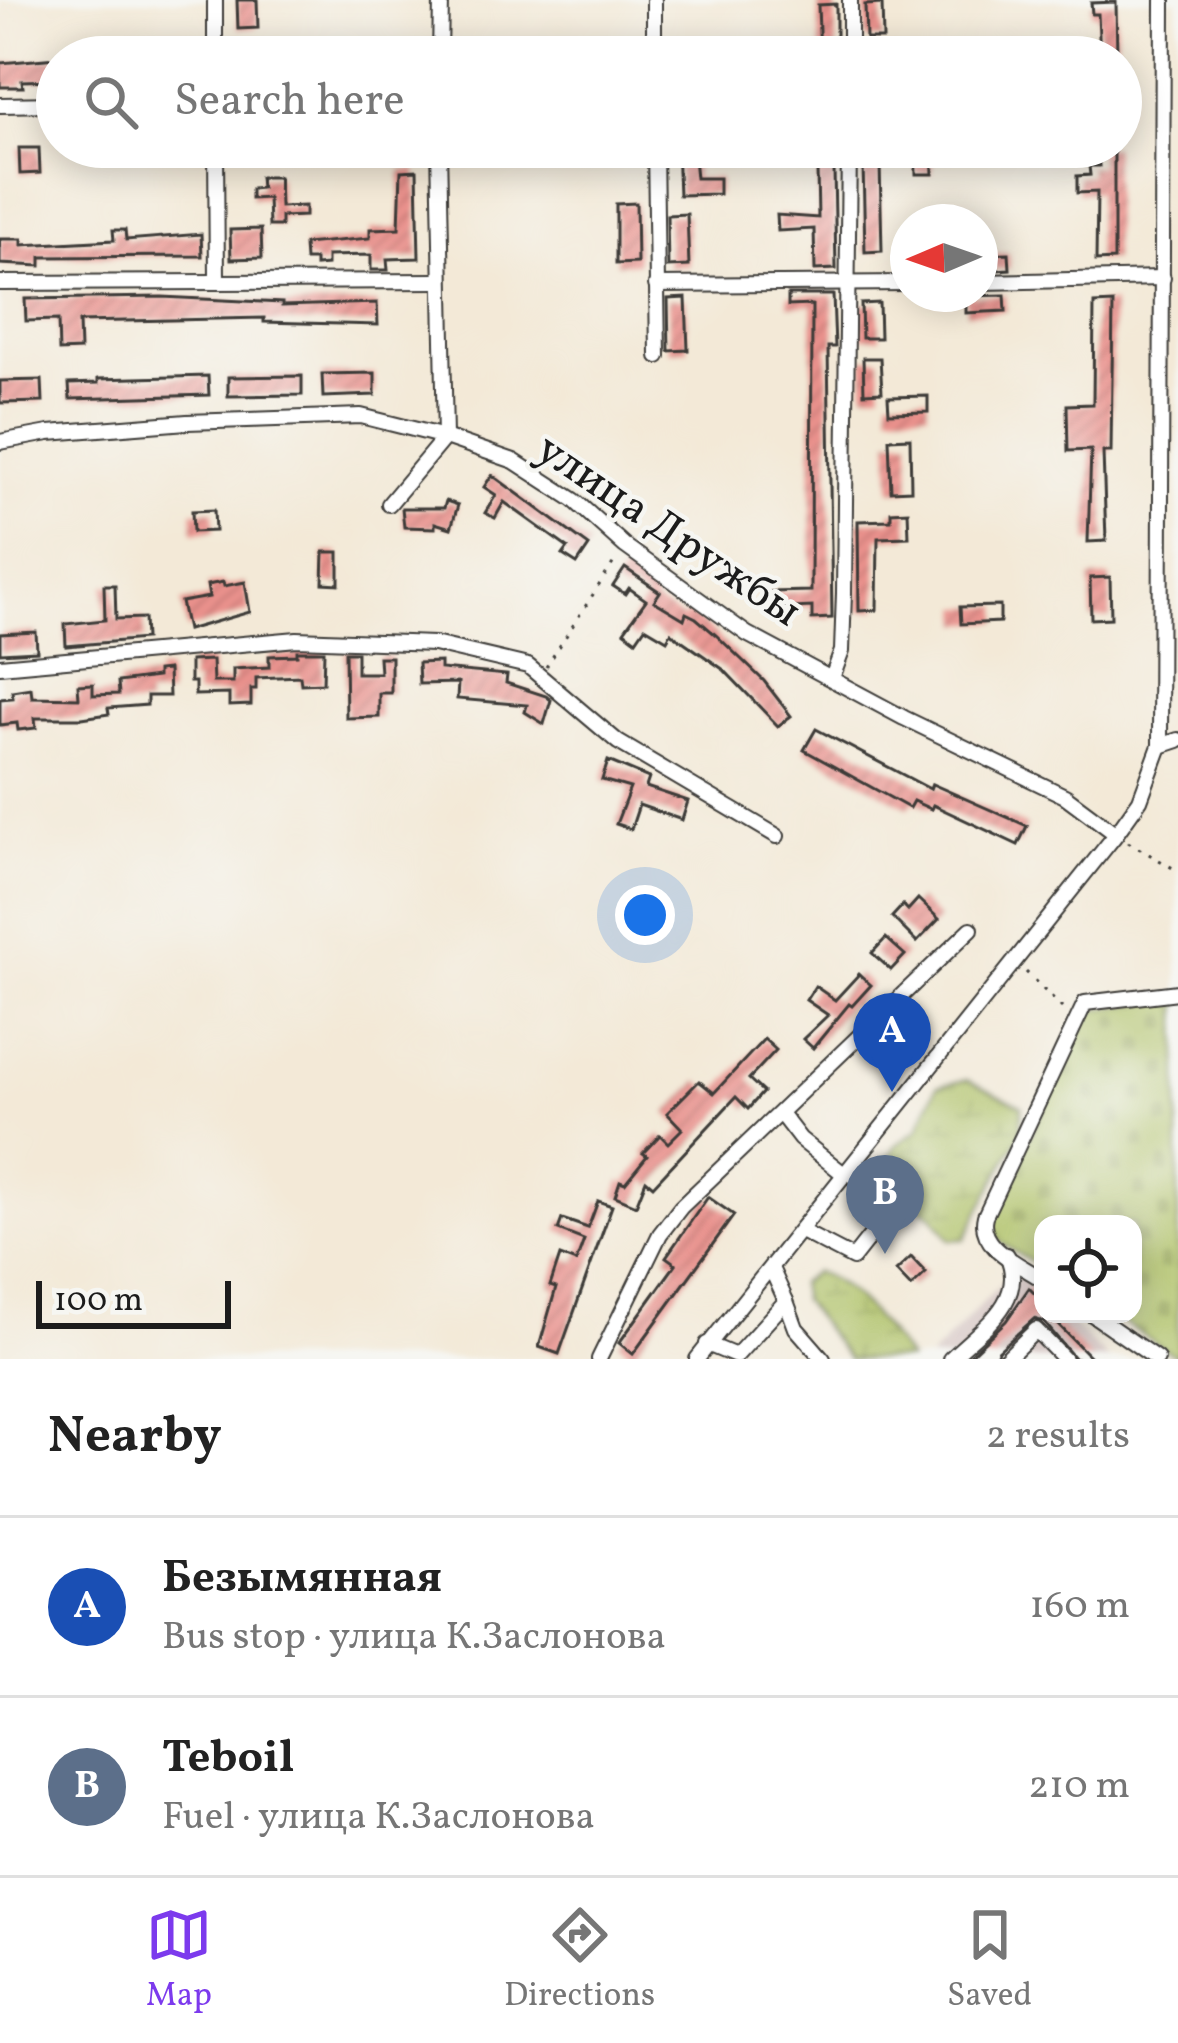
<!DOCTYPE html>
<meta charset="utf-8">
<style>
body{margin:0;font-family:Vollkorn,serif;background:#f6f6f6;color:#222}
.controls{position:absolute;right:36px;bottom:36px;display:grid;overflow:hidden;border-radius:24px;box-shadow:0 6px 30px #0003}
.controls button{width:108px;height:108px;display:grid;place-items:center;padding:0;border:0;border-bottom:3px solid #e0e0e0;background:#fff;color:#222;font:60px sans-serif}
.compass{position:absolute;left:890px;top:204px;width:108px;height:108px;border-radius:50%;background:#fff;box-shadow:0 6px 30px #0003;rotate:268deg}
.scale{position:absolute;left:36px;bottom:30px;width:195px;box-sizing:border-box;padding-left:12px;border:6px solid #1c1c1c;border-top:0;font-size:33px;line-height:42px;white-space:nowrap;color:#1c1c1c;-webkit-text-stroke:9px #f6f6f2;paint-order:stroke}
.you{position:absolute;left:645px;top:915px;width:42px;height:42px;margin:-30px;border:9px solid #fff;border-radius:50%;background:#1a73e8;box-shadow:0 0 0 18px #1a73e833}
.badge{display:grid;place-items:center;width:78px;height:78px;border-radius:50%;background:#7c3aed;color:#fff;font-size:39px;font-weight:700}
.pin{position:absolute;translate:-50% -99px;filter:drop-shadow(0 3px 6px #0008)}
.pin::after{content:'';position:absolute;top:63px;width:42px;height:36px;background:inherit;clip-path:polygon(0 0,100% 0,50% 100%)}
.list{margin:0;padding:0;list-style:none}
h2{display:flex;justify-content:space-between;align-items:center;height:156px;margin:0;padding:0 48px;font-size:51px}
h2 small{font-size:39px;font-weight:400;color:#767676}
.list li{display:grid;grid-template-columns:78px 1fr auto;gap:36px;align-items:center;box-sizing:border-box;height:180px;padding:0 48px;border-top:3px solid #e0e0e0}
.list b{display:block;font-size:45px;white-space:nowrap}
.list p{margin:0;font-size:39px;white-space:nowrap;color:#767676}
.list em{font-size:39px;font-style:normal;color:#767676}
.icon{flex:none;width:66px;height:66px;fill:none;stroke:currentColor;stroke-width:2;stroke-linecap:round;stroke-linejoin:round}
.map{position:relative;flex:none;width:1178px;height:1359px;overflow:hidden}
.search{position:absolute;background:#fff;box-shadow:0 6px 30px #0003;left:36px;right:36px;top:36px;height:132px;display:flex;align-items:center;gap:30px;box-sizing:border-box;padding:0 42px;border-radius:66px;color:#767676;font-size:45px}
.sheet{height:516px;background:#fff}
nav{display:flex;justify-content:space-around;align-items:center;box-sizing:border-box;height:168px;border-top:3px solid #e0e0e0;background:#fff;font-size:33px;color:#767676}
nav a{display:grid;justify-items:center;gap:6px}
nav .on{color:#7c3aed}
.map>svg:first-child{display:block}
</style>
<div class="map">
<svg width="1178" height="1359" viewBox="0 0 1178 1359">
<defs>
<pattern id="wetland-marsh" width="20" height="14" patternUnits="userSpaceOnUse" patternTransform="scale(3)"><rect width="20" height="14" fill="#adc063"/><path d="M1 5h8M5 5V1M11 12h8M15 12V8" fill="none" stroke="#94a455"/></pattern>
<pattern id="cemetery-stones" width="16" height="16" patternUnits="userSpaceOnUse" patternTransform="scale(3)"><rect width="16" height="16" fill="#adc063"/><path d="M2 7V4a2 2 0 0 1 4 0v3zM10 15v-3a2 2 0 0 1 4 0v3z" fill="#94a455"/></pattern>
<pattern id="building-hatch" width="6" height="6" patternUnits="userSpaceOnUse" patternTransform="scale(3)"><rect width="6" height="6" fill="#e9918c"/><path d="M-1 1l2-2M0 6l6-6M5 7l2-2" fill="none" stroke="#c77c78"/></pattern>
</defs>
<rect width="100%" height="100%" fill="#f6f6f2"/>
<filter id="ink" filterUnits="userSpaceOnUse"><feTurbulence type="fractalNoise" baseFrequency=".00833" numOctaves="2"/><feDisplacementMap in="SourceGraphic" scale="24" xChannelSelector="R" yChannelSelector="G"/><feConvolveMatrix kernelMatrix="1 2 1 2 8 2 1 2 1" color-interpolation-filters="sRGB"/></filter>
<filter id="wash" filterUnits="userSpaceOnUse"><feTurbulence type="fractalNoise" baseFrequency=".004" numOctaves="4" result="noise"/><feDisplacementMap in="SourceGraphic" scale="48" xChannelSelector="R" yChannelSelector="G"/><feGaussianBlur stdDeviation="2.7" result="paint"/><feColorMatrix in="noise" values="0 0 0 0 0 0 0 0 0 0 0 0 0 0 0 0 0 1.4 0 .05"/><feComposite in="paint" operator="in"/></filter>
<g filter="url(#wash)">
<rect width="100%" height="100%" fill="#f3e9d7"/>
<polygon fill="#d1bfbd" points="1014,1270 1043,1297 1043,1314 1061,1314 1108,1359 929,1359"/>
<g fill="url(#wetland-marsh)" stroke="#646e40" stroke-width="3">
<polygon points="967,1080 1022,1106 1020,1134 965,1239 950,1240 932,1216 897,1188 888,1159 895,1146 918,1129 937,1086"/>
<path d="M815 1272C849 1281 887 1331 908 1359H848L802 1300 799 1284Z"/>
</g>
<polygon fill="url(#cemetery-stones)" stroke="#646e40" stroke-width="3" points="1178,999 1178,1358 1110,1314 1133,1314 1133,1224 1043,1224 1043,1270 992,1237 989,1219 1079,1036 1087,1010"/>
<g id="blocks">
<g fill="url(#building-hatch)">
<polygon points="237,0 257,0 258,28 238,29"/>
<polygon points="1116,2 1117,57 1100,57 1098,14 1092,14 1091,3"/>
<polygon points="836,4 836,57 820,57 818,5"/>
<polygon points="882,4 883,39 866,39 865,5"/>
<polygon points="57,58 57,80 22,81 23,87 0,87 0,63"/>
<polygon points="677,147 693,147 696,178 719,178 719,194 679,195"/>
<polygon points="915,147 932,147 933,174 916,174"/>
<polygon points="1098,147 1114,147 1114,260 1096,261 1097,192 1077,193 1077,176 1090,175 1089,166 1099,166"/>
<polygon points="19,148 39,148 40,173 20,174"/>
<polygon points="863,164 880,164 882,251 865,252"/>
<polygon points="417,170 419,258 387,259 388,270 371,270 371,255 327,256 327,265 315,266 315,260 305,260 304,244 370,238 370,229 399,228 401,171"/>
<polygon points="817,170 834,170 836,269 815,270 814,229 778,231 777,215 818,218"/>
<polygon points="260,177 279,177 280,207 305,206 305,216 281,217 281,226 269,226 268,198 251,199 251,189 261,188"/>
<polygon points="636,203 637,263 616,264 616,204"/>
<polygon points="687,214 689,266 668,267 667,215"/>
<polygon points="261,229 262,258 231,259 230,230"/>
<polygon points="113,230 125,230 126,240 201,234 202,256 41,257 41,266 0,264 0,239 22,239 22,245 114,240"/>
<polygon points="1009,253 1010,269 980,271 980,254"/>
<polygon points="788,295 833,295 835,347 828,347 832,618 812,619 812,607 771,609 770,592 811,591 812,305 788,306"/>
<polygon points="1005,295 1006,311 966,313 966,296"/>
<polygon points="162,297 282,303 282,306 377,303 378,325 264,322 264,318 79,322 80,350 59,351 58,320 26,321 25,299"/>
<polygon points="686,298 688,350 669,351 668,299"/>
<polygon points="879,303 880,338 862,338 861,304"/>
<polygon points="1113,303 1111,452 1103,452 1106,541 1088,542 1091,450 1068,451 1067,405 1093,404 1094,304"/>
<polygon points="863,358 880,358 882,392 864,393"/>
<polygon points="375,373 375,395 323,397 322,374"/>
<polygon points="208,376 209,395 70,399 69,384 98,383 98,379"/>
<polygon points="302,376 302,395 228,396 228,377"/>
<polygon points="42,380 43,402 0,403 0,381"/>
<polygon points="928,396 928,412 889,413 888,397"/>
<polygon points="910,438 911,490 891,491 889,439"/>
<polygon points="492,475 589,546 577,564 563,555 568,548 504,502 495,518 485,513 496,495 484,487"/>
<polygon points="446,501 458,505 451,528 435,523 435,528 404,527 402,508 444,508"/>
<polygon points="214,510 215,531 193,532 192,511"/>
<polygon points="908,511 909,537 878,538 877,610 859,611 858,521 891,520 891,512"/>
<polygon points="324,552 339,552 339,584 323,583"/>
<polygon points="625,568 660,592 654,601 684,619 686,613 696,618 716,635 764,681 791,716 778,726 724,670 671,633 667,640 645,627 636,640 624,631 646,600 629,588 625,594 613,586"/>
<polygon points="1110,577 1111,618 1091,619 1090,578"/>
<polygon points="223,582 224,586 245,582 250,612 187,630 181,602 209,597 207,585"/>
<polygon points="104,585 115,585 116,619 144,618 145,639 66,646 65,624 105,620"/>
<polygon points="1000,606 1000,622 961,624 960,607"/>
<polygon points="36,632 37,651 0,653 0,634"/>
<polygon points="297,651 324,651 323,683 301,684 300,676 256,678 256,689 251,689 251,705 229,706 229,694 195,695 195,682 190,682 190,661 212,660 213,682 233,682 233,669 269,667 269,656 297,655"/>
<polygon points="345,652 357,652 357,673 380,673 379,657 391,657 391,693 379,693 379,717 346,718"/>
<polygon points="440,662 440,669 507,675 506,683 546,696 551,700 544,724 525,712 527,705 457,699 458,683 419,684 418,663"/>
<polygon points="168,670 169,696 147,696 147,705 108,708 109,714 82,718 35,718 36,728 18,730 17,723 0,725 0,699 13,698 12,691 31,688 32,697 79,698 78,685 93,684 93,695 119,694 118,682 157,677 157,671"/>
<polygon points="816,729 930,789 932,784 1027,826 1018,845 933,805 931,809 913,801 909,808 804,750"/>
<polygon points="608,761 649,778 646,787 688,801 682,820 639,805 631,829 616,824 630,788 602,780"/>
<polygon points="918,899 939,919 917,942 892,917 903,905 908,910"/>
<polygon points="886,938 905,955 891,970 872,953"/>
<polygon points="859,974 871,985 852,1006 849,1004 813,1048 803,1039 828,1015 806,1000 815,986 835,1000"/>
<polygon points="764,1039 776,1050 749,1079 763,1092 748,1109 736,1097 653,1186 646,1180 636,1205 615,1196 620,1181 625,1183 647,1156 643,1153 660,1135 668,1143 682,1129 667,1113 699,1081 714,1093"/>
<polygon points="708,1197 734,1215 633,1354 619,1343 676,1264 666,1257"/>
<polygon points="598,1201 612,1206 559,1354 539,1347 556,1288 550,1286 560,1256 576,1262 584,1240 558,1230 562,1219 588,1228"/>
<polygon points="911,1257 926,1273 911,1287 896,1271"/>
<polygon points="1029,1288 1043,1302 1043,1314 1048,1314 1092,1359 1075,1359 1044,1322 1034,1319 998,1351 995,1359 966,1359 1006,1321"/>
</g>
</g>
</g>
<g filter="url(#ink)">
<use href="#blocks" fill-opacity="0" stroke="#3c3b38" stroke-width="3"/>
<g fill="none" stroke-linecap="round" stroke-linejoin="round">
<g stroke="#3c3b38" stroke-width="18">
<g id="minor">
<polyline points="215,0 215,57"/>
<polyline points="654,0 654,57"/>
<polyline points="440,57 441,0"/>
<polyline points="850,57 850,0"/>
<polyline points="0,105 57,104"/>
<polyline points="216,147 217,280"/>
<polyline points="655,147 658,356"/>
<polyline points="980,282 1163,278"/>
<polyline points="0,283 439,281"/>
<polyline points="656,285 908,283"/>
<polyline points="0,442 49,433 187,422 361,416 445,437 514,461 574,500 625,546 747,634 904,718 1065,796 1116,834"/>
<polyline points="389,504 445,437 439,147"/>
<polyline points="0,666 297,639 434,644 528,666 618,742 777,836"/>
<polyline points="832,678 842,651 844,593 849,147"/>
<polyline points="1160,746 1178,740"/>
<polyline points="780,1113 800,1139 845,1175"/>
<polyline points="801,1231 853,1258 879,1225 850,1169"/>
<path d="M1043 1280C1020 1264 977 1248 985 1216L1085 1003 1178 992"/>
<polyline points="786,1301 796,1328 823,1359"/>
<polyline points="1092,1314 1157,1359"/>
<polyline points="707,1344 736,1356 786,1301 771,1268"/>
<polyline points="599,1359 660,1234 681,1207 971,929"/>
<polyline points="697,1359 1113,838 1140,800 1160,746 1163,0"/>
<path d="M950 1359C980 1329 1028 1302 1007 1255"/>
<polyline points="1006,1359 1036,1330 1064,1359"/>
</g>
</g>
<g stroke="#3c3b38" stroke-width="3" stroke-dasharray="3 9" stroke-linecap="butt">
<polyline points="546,667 616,559"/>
<polyline points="1128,842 1178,871"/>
<polyline points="1026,972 1066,1012"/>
</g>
<use href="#minor" stroke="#fff" stroke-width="14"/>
</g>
</g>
<g text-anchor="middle" stroke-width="9" stroke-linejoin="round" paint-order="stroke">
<g font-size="45" fill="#1c1c1c" stroke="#f6f6f2">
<text transform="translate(670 528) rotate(34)" y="16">улица Дружбы</text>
</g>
</g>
</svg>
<div class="controls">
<button><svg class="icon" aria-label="locate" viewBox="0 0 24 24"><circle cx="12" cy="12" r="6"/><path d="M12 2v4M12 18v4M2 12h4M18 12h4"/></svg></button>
</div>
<svg class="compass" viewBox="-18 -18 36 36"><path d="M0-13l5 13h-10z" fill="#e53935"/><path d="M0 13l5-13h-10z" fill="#767676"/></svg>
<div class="scale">100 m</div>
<div class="you"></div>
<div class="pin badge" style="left:892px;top:1092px;background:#1a4fb4">A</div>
<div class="pin badge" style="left:885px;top:1254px;background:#5c6f8a">B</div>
<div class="search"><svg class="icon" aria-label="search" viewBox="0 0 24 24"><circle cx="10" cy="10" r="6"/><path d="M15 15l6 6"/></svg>Search here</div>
</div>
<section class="sheet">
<h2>Nearby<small>2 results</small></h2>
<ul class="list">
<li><span class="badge" style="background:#1a4fb4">A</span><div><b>Безымянная</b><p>Bus stop · улица К.Заслонова</p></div><em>160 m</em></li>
<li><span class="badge" style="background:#5c6f8a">B</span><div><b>Teboil</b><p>Fuel · улица К.Заслонова</p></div><em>210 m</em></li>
</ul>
</section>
<nav>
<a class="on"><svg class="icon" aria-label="map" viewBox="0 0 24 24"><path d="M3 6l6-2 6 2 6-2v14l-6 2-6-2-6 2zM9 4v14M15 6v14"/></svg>Map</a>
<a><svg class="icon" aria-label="directions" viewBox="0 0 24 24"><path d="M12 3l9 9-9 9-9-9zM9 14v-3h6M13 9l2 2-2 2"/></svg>Directions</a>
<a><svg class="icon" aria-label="saved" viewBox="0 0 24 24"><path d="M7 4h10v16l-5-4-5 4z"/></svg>Saved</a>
</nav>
